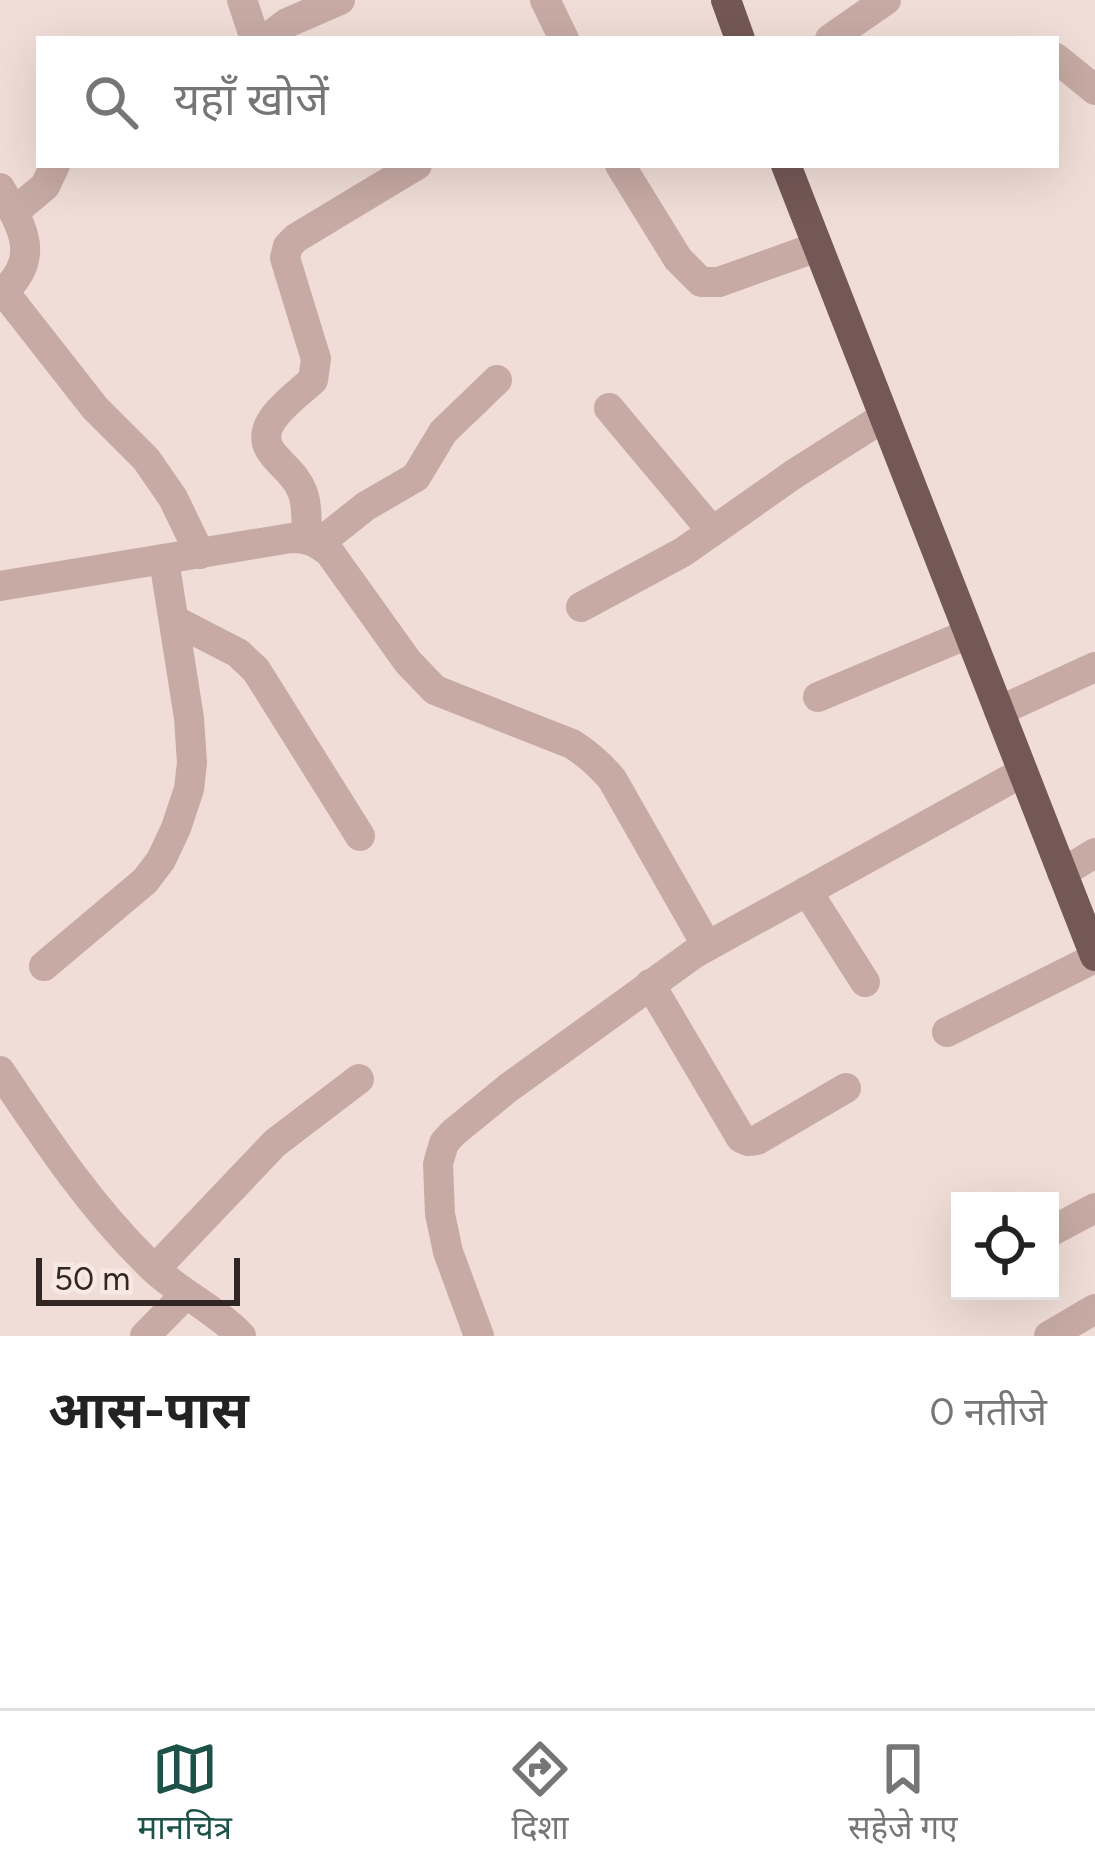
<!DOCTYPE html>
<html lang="hi">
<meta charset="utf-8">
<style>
body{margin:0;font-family:Figtree,"Noto Sans Devanagari",sans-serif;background:#f2f2f2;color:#222}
.controls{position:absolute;right:36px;bottom:36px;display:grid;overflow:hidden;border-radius:0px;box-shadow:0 12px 48px #0002}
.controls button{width:108px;height:108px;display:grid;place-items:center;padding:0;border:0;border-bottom:3px solid #e0e0e0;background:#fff;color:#222;font:60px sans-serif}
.scale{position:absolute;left:36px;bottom:30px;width:204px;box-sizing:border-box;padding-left:12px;border:6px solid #322625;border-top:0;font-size:33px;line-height:42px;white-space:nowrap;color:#322625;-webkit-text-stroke:9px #f8e8e3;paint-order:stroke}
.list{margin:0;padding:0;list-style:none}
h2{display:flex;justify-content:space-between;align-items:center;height:156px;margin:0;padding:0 48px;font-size:51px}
h2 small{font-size:39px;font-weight:400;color:#767676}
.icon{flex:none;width:66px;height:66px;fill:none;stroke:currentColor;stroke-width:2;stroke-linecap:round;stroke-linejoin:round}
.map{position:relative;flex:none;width:1095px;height:1336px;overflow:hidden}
.search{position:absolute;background:#fff;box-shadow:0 12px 48px #0002;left:36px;right:36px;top:36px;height:132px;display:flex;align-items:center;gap:30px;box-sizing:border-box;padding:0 42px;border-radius:0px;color:#767676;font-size:45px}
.sheet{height:372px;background:#fff}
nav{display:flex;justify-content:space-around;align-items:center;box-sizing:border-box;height:168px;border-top:3px solid #e0e0e0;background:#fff;font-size:33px;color:#767676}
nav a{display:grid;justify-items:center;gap:6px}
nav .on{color:#1c5247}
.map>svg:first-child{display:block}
</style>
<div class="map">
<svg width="1095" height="1336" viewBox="0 0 1095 1336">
<rect width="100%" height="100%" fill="#f0ddd7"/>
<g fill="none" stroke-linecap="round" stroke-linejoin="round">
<g stroke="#c7aaa4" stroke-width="30">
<polyline points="242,0 255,39"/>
<polyline points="545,0 564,39"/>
<polyline points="266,39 287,23 340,0"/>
<polyline points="830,39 886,0"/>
<polyline points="1056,58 1095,90"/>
<polyline points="620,165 678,259 701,282 719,282 817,247"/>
<path d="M0 188C24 229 42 259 0 295"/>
<polyline points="14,212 45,186 55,165"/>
<polyline points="4,292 95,408 146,459 173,498 200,554"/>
<polyline points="609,408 712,531"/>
<path d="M307 538C306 522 308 505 302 491 296 475 283 467 273 454 249 426 295 397 313 380L316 359 285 258 288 246 296 238 417 165"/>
<polyline points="318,544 366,506 416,477 443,432 497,380"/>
<path d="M0 586 291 538C308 538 317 542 330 553L408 662 435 690 572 744C588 754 600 765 612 779L707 946"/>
<polyline points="581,607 683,552 794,474 884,417"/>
<polyline points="174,620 238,653 256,670 360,836"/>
<polyline points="818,697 968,634"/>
<polyline points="999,711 1095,667"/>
<polyline points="1062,873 1095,853"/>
<polyline points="807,891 865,982"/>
<polyline points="44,966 145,881 161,860 176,828 189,789 192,763 189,718 164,560"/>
<polyline points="650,984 741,1138 748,1141 757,1140 846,1088"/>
<polyline points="947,1032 1095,958"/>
<path d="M0 1071C45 1138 89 1205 147 1262 175 1291 213 1307 241 1336"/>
<polyline points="1050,1232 1095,1208"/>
<polyline points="155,1269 275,1143 359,1079"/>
<polyline points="145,1336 186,1294"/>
<polyline points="479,1336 448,1252 440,1214 438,1164 444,1143 453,1133 508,1088 695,953 1023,772"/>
<polyline points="1049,1336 1095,1309"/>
</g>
<g stroke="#745856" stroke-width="30">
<polyline points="726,0 740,39"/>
<polyline points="786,165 1095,956"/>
</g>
</g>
</svg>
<div class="controls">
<button><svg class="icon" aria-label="locate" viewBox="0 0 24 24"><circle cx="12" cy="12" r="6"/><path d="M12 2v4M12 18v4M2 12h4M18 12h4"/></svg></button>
</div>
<div class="scale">50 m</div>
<div class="search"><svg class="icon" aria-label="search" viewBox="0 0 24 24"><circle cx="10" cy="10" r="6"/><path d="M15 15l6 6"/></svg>यहाँ खोजें</div>
</div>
<section class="sheet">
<h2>आस-पास<small>0 नतीजे</small></h2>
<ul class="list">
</ul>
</section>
<nav>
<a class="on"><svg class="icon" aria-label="map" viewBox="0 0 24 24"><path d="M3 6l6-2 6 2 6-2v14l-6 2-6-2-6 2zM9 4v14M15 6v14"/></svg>मानचित्र</a>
<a><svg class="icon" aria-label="directions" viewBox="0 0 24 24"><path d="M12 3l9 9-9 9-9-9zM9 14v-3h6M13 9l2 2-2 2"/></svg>दिशा</a>
<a><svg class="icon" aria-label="saved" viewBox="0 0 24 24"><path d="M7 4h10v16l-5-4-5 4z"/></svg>सहेजे गए</a>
</nav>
